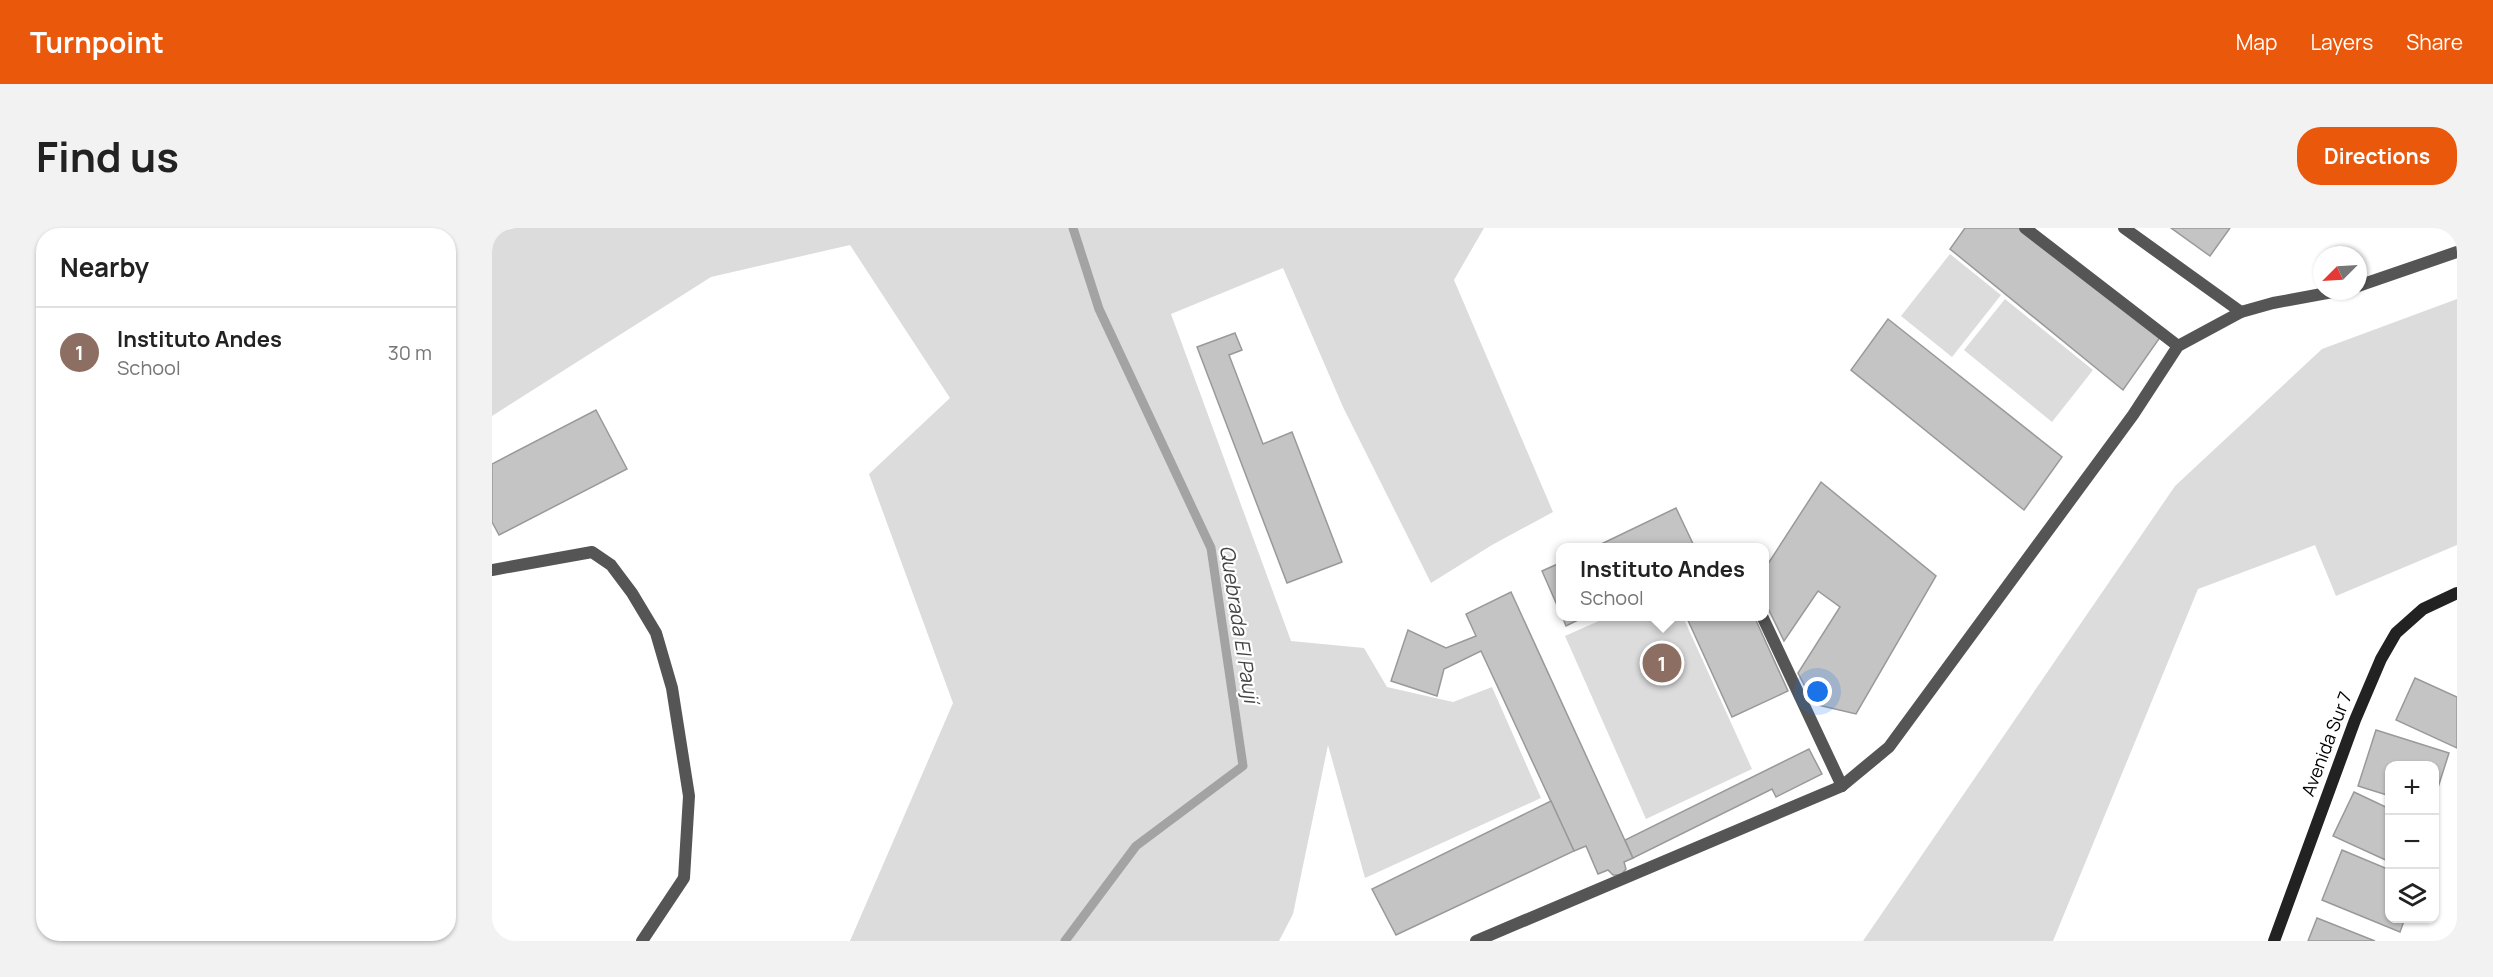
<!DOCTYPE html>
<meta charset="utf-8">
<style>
body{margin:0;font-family:Manrope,sans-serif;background:#f2f2f2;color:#222}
.controls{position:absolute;right:18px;bottom:18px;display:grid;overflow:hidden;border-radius:12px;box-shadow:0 2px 4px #0004}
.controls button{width:54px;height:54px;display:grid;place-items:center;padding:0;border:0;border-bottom:2px solid #e0e0e0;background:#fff;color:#222;font:30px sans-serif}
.compass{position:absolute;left:1821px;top:18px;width:54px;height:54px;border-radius:50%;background:#fff;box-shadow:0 2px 4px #0004;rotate:246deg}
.you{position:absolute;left:1326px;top:464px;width:21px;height:21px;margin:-15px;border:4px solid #fff;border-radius:50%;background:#1a73e8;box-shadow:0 0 0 9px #1a73e833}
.badge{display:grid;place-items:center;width:39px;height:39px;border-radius:50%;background:#ea580c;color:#fff;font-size:20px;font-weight:700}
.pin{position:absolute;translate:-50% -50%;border:3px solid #fff;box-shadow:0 2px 6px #0006}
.popup{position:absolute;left:1064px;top:315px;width:213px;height:78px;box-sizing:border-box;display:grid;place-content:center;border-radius:12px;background:#fff;filter:drop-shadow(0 2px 4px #0005);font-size:20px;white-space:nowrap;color:#767676}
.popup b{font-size:22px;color:#222}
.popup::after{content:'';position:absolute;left:50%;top:100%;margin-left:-12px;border:12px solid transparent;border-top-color:#fff}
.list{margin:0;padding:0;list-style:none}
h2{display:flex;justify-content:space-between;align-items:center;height:78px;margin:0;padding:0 24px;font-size:26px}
h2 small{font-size:20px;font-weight:400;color:#767676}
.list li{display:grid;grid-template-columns:39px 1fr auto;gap:18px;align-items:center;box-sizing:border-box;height:90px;padding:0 24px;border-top:2px solid #e0e0e0}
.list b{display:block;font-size:22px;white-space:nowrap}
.list p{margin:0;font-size:20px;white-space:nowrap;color:#767676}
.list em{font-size:20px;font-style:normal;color:#767676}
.icon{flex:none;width:33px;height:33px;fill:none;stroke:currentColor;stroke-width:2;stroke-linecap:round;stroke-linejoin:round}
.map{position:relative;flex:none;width:1965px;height:713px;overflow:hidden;border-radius:24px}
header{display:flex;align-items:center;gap:36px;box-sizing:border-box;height:84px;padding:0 30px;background:#ea580c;color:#fff}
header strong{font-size:28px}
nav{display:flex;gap:33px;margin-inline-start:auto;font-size:21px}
.intro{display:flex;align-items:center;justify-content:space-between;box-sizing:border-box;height:144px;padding:0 36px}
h1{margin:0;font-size:42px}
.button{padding:15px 27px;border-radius:24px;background:#ea580c;color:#fff;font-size:21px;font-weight:700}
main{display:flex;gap:36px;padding:0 36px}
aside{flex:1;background:#fff;border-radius:24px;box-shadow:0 2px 4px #0004}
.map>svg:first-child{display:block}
</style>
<header>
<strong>Turnpoint</strong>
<nav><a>Map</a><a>Layers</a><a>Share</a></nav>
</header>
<div class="intro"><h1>Find us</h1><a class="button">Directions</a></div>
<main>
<aside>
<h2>Nearby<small></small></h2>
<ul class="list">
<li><span class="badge" style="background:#8d6e63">1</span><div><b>Instituto Andes</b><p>School</p></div><em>30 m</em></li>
</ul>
</aside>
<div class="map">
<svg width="1965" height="713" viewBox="0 0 1965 713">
<rect width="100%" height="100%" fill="#fff"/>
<g fill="#dcdcdc">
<polygon points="22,0 992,0 962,52 1061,284 1000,317 939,355 851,179 791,40 679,86 799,413 872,420 895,459 961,474 1000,459 1049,570 873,650 836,517 801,686 787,713 358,713 461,475 377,246 458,170 358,17 219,49 0,188 0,6"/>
<polygon points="1458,26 1509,67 1460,129 1409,88"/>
<polygon points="1513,71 1601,142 1560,194 1472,122"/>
<polygon points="1965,71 1965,317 1844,368 1823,317 1706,361 1561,713 1371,713 1683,258 1830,121"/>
<polygon points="1118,388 1191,389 1260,541 1154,591 1073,408"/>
</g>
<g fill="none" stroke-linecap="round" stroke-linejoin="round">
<polyline stroke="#a3a3a3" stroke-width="9" points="573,713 644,618 751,538 719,320 607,81 581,0"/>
</g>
<g fill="#c4c4c4" stroke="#999" stroke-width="1.5">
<polygon points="1473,0 1532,0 1669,108 1631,162 1458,21"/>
<polygon points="1679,0 1738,0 1718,28"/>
<polygon points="1396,91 1570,229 1532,282 1359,142"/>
<polygon points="743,105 750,122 737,127 771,216 800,204 850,334 795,355 705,119"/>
<polygon points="104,182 135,241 7,307 0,294 0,236"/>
<polygon points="1329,254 1444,348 1364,486 1322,476 1306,445 1348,379 1326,363 1292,413 1272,372 1272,342"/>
<polygon points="1184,280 1203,320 1101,320"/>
<polygon points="1068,335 1068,384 1050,343"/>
<polygon points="1019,364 1141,630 1132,634 1134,641 1129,647 1121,647 1116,642 1106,646 1094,618 1082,623 989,423 952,441 945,468 899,453 916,402 954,420 984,408 974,386"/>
<polygon points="1070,388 1094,388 1074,398"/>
<polygon points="1194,388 1262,388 1296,463 1240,489"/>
<polygon points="1923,450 1965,469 1965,520 1904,492"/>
<polygon points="1884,502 1957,525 1942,572 1942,538 1898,538 1898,568 1866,558"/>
<polygon points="1317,521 1330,546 1284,569 1280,561 1141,630 1133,612"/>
<polygon points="1862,564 1898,581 1898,634 1841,608"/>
<polygon points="1059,573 1082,623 904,707 880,661"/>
<polygon points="1850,622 1898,642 1898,690 1913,690 1908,704 1830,672"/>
<polygon points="1825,690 1883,713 1816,713"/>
</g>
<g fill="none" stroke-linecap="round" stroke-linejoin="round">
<g stroke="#555" stroke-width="12">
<polyline points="1533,0 1686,118"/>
<polyline points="1632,0 1749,84"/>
<polyline points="1866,58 1965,24"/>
<polyline points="1270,388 1350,558"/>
<polyline points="984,713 1350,558 1397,519 1641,187 1686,118 1749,84 1781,75 1846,63"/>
</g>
<polyline stroke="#555" stroke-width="12" points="0,342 100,324 119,337 140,365 164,405 180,460 197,568 192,650 150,713"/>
<polyline stroke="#222" stroke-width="12" points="1782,713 1863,492 1889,431 1904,405 1931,381 1965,365"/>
</g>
<g text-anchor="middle" stroke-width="4.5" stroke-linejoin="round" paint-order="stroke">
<g font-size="18" fill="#000" stroke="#fff">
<text transform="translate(1835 516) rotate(-69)" y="6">Avenida Sur 7</text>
</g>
<g font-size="20" font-style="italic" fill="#444" stroke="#fff">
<text transform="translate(747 396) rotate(81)" y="7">Quebrada El Paují</text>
</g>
</g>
</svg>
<div class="controls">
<button>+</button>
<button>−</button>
<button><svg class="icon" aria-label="layers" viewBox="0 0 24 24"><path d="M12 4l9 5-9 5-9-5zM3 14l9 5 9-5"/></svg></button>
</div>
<svg class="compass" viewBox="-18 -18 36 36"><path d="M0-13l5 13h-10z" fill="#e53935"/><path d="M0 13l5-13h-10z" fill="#767676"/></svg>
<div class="you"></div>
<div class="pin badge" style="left:1170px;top:435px;background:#8d6e63">1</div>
<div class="popup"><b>Instituto Andes</b>School</div>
</div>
</main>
